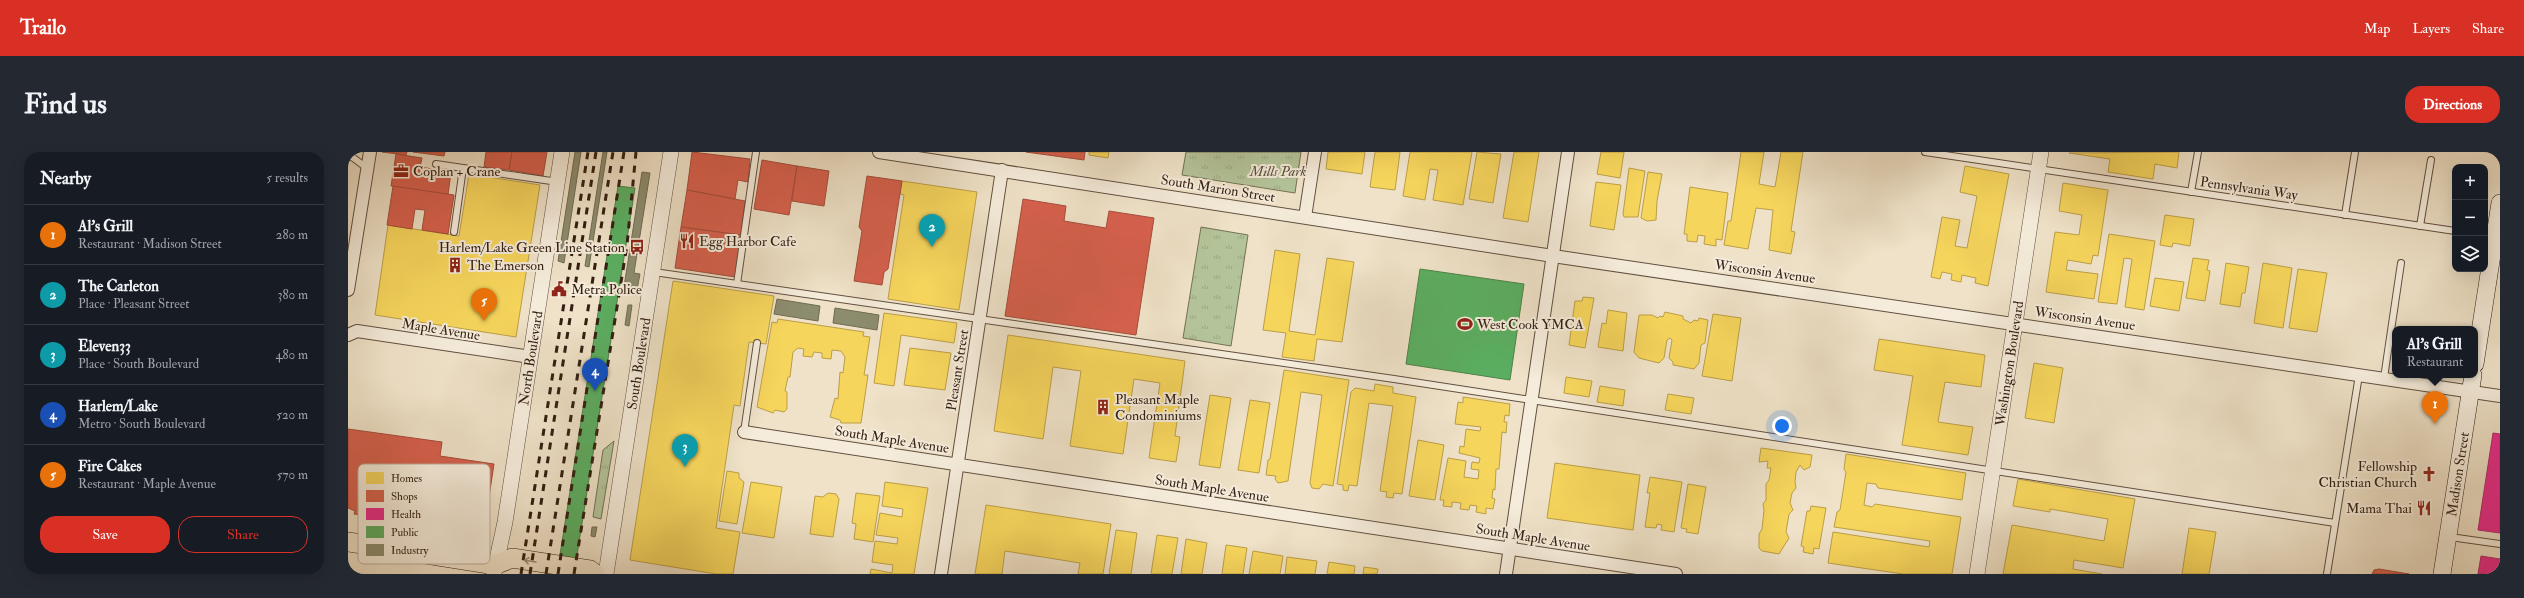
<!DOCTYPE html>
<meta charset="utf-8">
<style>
body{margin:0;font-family:"IM FELL Double Pica",serif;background:#242831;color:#f1f3f6}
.controls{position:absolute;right:12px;top:12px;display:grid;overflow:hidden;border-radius:8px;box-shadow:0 4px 16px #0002}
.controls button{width:36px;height:36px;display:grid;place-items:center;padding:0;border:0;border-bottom:1px solid #363941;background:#171b24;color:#f1f3f6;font:20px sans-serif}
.you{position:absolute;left:1434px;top:274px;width:14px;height:14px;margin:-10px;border:3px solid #fff;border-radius:50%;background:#1a73e8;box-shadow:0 0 0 6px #1a73e833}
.badge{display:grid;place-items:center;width:26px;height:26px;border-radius:50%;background:#d93025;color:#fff;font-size:13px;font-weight:700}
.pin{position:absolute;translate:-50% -33px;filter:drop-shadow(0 1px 2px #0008)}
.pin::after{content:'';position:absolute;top:21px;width:14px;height:12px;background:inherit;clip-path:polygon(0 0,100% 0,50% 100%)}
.popup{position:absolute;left:2044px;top:174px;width:86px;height:52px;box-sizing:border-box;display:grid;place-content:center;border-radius:8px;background:#171b24;filter:drop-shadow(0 1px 3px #0005);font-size:13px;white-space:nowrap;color:#9ea1a6}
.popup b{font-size:15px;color:#f1f3f6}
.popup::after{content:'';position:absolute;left:50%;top:100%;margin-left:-8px;border:8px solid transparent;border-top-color:#171b24}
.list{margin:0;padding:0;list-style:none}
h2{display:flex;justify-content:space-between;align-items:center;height:52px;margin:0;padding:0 16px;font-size:17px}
h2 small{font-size:13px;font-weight:400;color:#9ea1a6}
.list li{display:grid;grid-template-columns:26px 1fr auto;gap:12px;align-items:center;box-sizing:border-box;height:60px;padding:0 16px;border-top:1px solid #363941}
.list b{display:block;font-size:15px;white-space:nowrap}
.list p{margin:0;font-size:13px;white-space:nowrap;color:#9ea1a6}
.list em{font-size:13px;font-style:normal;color:#9ea1a6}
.actions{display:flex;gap:8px;padding:12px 16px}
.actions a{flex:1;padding:9px 0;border:1px solid #d93025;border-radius:16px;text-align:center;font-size:14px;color:#d93025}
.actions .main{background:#d93025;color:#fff}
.icon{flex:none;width:22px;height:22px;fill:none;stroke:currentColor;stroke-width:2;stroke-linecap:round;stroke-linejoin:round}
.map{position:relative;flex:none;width:2152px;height:422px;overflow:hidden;border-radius:16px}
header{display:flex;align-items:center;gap:24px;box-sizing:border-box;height:56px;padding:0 20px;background:#d93025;color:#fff}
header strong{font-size:19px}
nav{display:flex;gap:22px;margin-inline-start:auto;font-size:14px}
.intro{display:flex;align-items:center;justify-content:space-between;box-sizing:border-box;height:96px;padding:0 24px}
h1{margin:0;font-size:28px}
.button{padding:10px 18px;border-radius:16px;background:#d93025;color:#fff;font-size:14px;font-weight:700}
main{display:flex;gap:24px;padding:0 24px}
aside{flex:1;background:#171b24;border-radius:16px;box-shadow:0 4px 16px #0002}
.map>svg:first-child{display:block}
</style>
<header>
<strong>Trailo</strong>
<nav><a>Map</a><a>Layers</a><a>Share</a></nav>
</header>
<div class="intro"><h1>Find us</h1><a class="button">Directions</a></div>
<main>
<aside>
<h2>Nearby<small>5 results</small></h2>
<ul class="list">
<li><span class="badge" style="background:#e8710a">1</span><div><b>Al's Grill</b><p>Restaurant · Madison Street</p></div><em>280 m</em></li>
<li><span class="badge" style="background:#0f9aa8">2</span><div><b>The Carleton</b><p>Place · Pleasant Street</p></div><em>380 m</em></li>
<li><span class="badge" style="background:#0f9aa8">3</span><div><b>Eleven33</b><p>Place · South Boulevard</p></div><em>480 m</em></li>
<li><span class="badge" style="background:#1a4fb4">4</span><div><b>Harlem/Lake</b><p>Metro · South Boulevard</p></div><em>520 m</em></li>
<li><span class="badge" style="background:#e8710a">5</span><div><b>Fire Cakes</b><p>Restaurant · Maple Avenue</p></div><em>570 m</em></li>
</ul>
<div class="actions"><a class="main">Save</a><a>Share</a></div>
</aside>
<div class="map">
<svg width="2152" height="422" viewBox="0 0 2152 422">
<defs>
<pattern id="grass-tufts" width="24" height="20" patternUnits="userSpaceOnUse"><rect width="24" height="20" fill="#b4c49a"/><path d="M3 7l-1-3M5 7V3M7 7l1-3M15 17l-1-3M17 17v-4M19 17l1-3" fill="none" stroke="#9ba884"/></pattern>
</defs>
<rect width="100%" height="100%" fill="#efe2c8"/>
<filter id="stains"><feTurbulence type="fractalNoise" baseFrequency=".005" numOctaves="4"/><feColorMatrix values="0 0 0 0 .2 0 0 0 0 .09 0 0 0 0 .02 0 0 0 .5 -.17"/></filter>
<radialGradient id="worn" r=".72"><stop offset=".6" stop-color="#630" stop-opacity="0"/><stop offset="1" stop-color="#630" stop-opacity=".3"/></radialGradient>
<g fill="url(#grass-tufts)" stroke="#737156">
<polygon points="838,0 953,0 947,41 834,23"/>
<polygon points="853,75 900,83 883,194 835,186"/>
<polygon points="266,289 253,367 245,365 255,298"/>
</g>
<g fill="#f6d55c" stroke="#bb9e46">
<polygon points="741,0 761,0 760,6 741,3"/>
<polygon points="980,0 1017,0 1014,22 978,17"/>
<polygon points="1027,0 1052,0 1047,38 1022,35"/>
<polygon points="1062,0 1124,0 1115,53 1085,48 1090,18 1082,17 1077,48 1055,44"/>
<polygon points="1129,0 1153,2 1145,51 1121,47"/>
<polygon points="1166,0 1191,0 1180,70 1155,66"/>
<polygon points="1253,0 1276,0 1272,26 1249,22"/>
<polygon points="1393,0 1416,0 1411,32 1427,35 1433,0 1455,0 1443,79 1447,80 1443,102 1421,98 1425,58 1408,56 1400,97 1376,93 1380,69 1383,69"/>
<polygon points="1831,0 1829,16 1807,12 1805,27 1760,20 1762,7 1721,1"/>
<polygon points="1617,14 1661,22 1640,134 1627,131 1628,126 1614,123 1613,130 1603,128 1604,122 1594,120 1592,127 1583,125 1594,65 1612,68 1607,94 1619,96 1629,44 1612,40"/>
<polygon points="1281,16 1297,19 1290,65 1276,65 1275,62"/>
<polygon points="1300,20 1314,22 1309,49 1308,68 1299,69 1293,66"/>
<polygon points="121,22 192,33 168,185 27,163 40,73 111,84"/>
<polygon points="554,29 629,40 611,158 540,147 556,43 552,42"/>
<polygon points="1248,30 1273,33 1266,78 1242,74"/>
<polygon points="1715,31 1760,38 1750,104 1745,103 1743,112 1720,108 1718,118 1750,122 1746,147 1698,140 1707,80 1731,83 1734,63 1711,59"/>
<polygon points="1342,35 1380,41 1374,88 1368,87 1368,94 1356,92 1357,84 1350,83 1349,90 1339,89 1339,82 1336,82"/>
<polygon points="1817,63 1846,67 1842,94 1825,91 1824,95 1812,93"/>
<polygon points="1761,82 1807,89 1796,158 1777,155 1784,107 1776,106 1769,152 1750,150"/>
<polygon points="927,98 952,102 941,179 967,183 979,106 1006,110 994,190 969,187 966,209 934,205 938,181 915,178"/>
<polygon points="1845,106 1861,108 1859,118 1862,119 1857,149 1838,146"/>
<polygon points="1878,111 1901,115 1897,141 1894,141 1892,155 1872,152"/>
<polygon points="1915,111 1944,116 1935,176 1906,171"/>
<polygon points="1950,117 1979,121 1969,180 1941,176"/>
<polygon points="1807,126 1836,130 1831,159 1802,154"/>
<polygon points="325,129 426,144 418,192 401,190 392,254 386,253 368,376 392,380 385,422 368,422 282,408"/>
<polygon points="1235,145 1246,146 1237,196 1221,193 1227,149 1234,149"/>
<polygon points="1260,158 1279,161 1275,199 1250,195 1254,171 1258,172"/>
<polygon points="1317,160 1335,164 1335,167 1343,171 1346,168 1350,169 1351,166 1360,168 1357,191 1353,193 1351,211 1346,217 1325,213 1325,210 1321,206 1324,188 1322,186 1319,188 1316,206 1311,211 1291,206 1286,200 1291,163 1304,163 1310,166 1312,164 1315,165"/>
<polygon points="536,161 609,171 606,191 553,183 546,234 526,231"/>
<polygon points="1365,162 1393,166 1384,229 1354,224"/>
<polygon points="430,167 516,180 515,184 522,185 516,223 520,223 513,271 493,271 492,268 482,265 487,246 490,247 492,220 495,221 497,205 493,199 484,198 483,207 474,206 474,201 466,200 464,205 455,204 456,197 450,196 445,200 442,225 440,225 437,239 439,240 439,257 436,260 427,258 425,261 409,255 424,170 429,171"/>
<polygon points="660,183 837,209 827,284 832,285 828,310 801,306 812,231 786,227 775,302 722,294 733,219 705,215 695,287 646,279"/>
<polygon points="1531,187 1637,203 1633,235 1597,230 1590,270 1625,275 1620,303 1554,293 1565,224 1526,218"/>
<polygon points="562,196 603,201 597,238 556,233"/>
<polygon points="1686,211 1715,216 1706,271 1677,266"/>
<polygon points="936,218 1001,228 985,334 975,332 971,337 964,336 962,331 974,243 953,240 940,329 930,331 927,327 928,324 918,323 920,308 922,307"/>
<polygon points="1218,225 1244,229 1241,245 1216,241"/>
<polygon points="1027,232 1045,235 1045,241 1068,245 1054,342 1046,341 1045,346 1038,345 1039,340 1032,339 1045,254 1021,251 1009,334 1001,333 1000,339 995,338 995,333 989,332 1003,240 1007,236 1026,239"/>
<polygon points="1252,234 1277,238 1275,254 1249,250"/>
<polygon points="1320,242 1346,246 1343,262 1317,258"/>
<polygon points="862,243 883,246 872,316 851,313"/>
<polygon points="1115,245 1162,252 1161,264 1157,263 1156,270 1159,270 1158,281 1154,280 1151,317 1148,317 1147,338 1145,337 1144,346 1147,347 1145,357 1138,356 1138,362 1128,360 1129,354 1122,353 1121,358 1112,357 1113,351 1104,350 1104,355 1095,354 1096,348 1092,348 1100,306 1118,309 1116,325 1130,327 1131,318 1123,317 1124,310 1131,311 1132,306 1111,301 1112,294 1116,295 1118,277 1132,279 1133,275 1107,272 1110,250 1115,251"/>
<polygon points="902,248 922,251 911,321 890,318"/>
<polygon points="1070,288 1096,293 1087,348 1061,344"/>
<polygon points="1413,296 1464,303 1462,315 1456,318 1452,313 1448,320 1447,330 1448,336 1444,341 1442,351 1445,358 1441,362 1438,380 1441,386 1431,402 1414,399 1411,396 1411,382 1414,377 1416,358 1415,352 1418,348 1418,332 1421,328 1423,316 1419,316 1420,309 1411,310"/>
<polygon points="1498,302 1618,321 1614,348 1530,336 1528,332 1519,331 1516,353 1524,355 1527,352 1613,365 1604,422 1555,422 1480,411 1485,380 1581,395 1582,389 1486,375 1489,360 1492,358 1498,320 1496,317"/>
<polygon points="1207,311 1292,323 1285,378 1199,366"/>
<polygon points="379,319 391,321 391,326 396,330 389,372 371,369"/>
<polygon points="1302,325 1334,330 1326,380 1313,378 1314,373 1309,372 1308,376 1297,375 1302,341 1299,341"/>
<polygon points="1670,327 1787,347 1775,416 1726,408 1725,417 1754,422 1655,422 1664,373 1756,389 1760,367 1702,357 1702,360 1665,354"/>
<polygon points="403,330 434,335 426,386 394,381"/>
<polygon points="537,330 580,336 566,422 522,422 523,417 544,421 545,413 524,410 527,389 549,392 550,386 528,383 532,361 554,365 555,357 534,354"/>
<polygon points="1340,332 1358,335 1350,382 1338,380 1339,377 1333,376"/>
<polygon points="480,341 488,342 491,347 485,385 462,382 467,344 475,345"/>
<polygon points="508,341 532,344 525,390 506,387 508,372 504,371"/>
<polygon points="638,353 763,372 755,422 730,422 732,411 657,399 654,422 627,422"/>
<polygon points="1463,354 1478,356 1471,397 1466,396 1465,402 1455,400 1456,395 1453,394 1459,359 1462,359"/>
<polygon points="1841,376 1868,380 1861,422 1834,422"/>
<polygon points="768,378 789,381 783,422 761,422"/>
<polygon points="809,383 830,386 824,422 803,422"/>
<polygon points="838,387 859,391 854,422 833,422"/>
<polygon points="878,393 899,396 895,422 874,422"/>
<polygon points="905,399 935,404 932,422 901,422"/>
<polygon points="939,405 969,409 967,422 937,422"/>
<polygon points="981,410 1007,414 1006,422 979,422"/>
<polygon points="1016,415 1030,417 1029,422 1015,422"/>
</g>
<g fill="#d6604d" stroke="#a54c3b">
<polygon points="34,0 59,0 58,3"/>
<polygon points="65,0 97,0 96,4"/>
<polygon points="138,0 164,0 161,18 136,15"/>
<polygon points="164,0 199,0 195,24 161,18"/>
<polygon points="344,0 402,7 400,30 390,28 387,47 339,38"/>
<polygon points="678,0 737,0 736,8"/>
<polygon points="48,2 74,6 72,15 103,20 100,43 43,34"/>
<polygon points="414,8 449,14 441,63 406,57"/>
<polygon points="449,14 481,19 476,54 444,49"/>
<polygon points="519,24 554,29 540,117 536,120 534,133 506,129 514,79 511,75"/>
<polygon points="45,34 106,43 100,82 74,78 77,58 67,57 64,77 39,73"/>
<polygon points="339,38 397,49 393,83 333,75"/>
<polygon points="675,47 718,54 716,69 758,76 761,59 806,66 788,183 657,164"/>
<polygon points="333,75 393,83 387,125 327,116"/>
<polygon points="0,277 94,290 92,304 146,312 136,378 119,375 118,379 6,362 7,359 0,356"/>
<polygon points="2031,417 2061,422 2024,422 2026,418"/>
</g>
<g fill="#e7298a" stroke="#b12666">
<polygon points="2145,281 2152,282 2152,381 2130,378"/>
<polygon points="2133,404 2152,407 2152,422 2130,422"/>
</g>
<g fill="#5aae61" stroke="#4e8349">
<polygon points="270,34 287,36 226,422 209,422"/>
<polygon points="1072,117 1176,132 1162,228 1058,212"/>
</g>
<g fill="#8c8c6e" stroke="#716b52">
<polygon points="227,0 233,0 216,111 210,109"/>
<polygon points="255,0 259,0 241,115 237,114"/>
<polygon points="294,20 302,21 286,121 292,122 288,143 275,141"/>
<polygon points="429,147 472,154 470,169 426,162"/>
<polygon points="280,153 284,153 281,174 277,173"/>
<polygon points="487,156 531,163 529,178 485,171"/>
<polygon points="244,375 249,375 247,385 243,384"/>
</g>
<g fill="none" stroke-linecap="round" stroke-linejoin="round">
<g stroke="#614f40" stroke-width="8">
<g id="service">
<polyline points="1577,0 2107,79"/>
<polyline points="0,2 19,16"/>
<polyline points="88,12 115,16"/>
<polyline points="1843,40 1850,0"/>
<polyline points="1997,63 2007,0"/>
<polyline points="2072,74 2083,8"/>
<polyline points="106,80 115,16 210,30"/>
<polyline points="306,120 1046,227 1987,371"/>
<polyline points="389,132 408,0"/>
<polyline points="2036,226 2053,111"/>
<polyline points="396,280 409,191"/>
<polyline points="2102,385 2152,392"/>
<polyline points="1979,422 2011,223"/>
</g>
</g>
<g stroke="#614f40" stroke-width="14">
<g id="minor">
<polyline points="531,0 1205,104 2152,244"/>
<polyline points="957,65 967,0"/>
<polyline points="0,138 22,0"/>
<polyline points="0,183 9,179 183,205"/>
<polyline points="396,280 1328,422"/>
<polyline points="593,422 654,18"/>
<polyline points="1158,422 1220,0"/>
</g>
</g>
<g stroke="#614f40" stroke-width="16">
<g id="tertiary">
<path id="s1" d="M146 421 157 370 214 0"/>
<path id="s2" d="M258 422 323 0"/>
<path id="s3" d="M1629 422 1693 0"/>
</g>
</g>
<g stroke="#321e12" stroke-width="18">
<g id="secondary">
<polyline points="2127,212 2152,51"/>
<path id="s4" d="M2094 422 2125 223"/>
</g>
</g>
<g stroke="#321e12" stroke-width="20">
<polyline id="primary" points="0,390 147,413 164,406 242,418 247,422"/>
</g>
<use href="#service" stroke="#f5ecdb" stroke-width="6"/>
<use href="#minor" stroke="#f5ecdb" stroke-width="12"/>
<use href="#tertiary" stroke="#f5ecdb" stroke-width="15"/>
<use href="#secondary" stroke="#f5ecdb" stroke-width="17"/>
<use href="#primary" stroke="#efe2c8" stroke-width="19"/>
<g stroke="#321e12" stroke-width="3" stroke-dasharray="7 7" stroke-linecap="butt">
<polyline points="173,422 240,0"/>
<polyline points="182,422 248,0"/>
<polyline points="198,422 265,0"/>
<polyline points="210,422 276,0"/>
<polyline points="226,422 279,93 288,0"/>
</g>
</g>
<defs><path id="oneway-shaft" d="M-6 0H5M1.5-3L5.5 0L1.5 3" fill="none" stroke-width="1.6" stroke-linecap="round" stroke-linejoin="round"/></defs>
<use stroke="#9a8a76" href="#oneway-shaft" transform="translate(182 409) rotate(-171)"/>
<defs>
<g id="office-bare" transform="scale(1.2)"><path d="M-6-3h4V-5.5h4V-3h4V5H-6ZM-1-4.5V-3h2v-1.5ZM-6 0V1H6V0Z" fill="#8f2418" stroke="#f5ecdb" stroke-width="2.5" paint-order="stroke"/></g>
<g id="restaurant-bare" transform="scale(1.2)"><path d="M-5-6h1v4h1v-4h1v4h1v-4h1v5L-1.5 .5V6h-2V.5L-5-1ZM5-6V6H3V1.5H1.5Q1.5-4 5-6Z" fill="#8f2418" stroke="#f5ecdb" stroke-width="2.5" paint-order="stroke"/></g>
<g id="bus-bare" transform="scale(1.2)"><path d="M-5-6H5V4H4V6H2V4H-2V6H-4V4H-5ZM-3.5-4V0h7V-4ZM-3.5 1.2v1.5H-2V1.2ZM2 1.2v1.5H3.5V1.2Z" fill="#8f2418" stroke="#f5ecdb" stroke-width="2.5" paint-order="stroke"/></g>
<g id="building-bare" transform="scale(1.2)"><path d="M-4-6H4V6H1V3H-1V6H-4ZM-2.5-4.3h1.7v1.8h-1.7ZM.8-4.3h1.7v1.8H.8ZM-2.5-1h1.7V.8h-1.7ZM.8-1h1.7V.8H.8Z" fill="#8f2418" stroke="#f5ecdb" stroke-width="2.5" paint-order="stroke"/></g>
<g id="civic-bare" transform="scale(1.2)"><path d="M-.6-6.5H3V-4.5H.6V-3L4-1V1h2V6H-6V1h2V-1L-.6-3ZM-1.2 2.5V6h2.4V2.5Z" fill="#8f2418" stroke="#f5ecdb" stroke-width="2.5" paint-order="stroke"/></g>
<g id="stadium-bare" transform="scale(1.2)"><path d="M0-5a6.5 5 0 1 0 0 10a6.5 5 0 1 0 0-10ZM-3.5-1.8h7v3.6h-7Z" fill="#8f2418" stroke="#f5ecdb" stroke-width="2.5" paint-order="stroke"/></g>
<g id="church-bare" transform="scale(1.2)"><path d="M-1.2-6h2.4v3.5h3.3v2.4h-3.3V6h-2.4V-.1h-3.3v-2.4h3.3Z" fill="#8f2418" stroke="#f5ecdb" stroke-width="2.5" paint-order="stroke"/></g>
</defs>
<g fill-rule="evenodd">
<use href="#office-bare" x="53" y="19"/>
<use href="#restaurant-bare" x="339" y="89"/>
<use href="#bus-bare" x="289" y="95"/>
<use href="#building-bare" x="107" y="113"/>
<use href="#civic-bare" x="211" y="137"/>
<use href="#stadium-bare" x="1117" y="172"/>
<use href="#building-bare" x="755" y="255"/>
<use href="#church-bare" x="2081" y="322"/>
<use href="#restaurant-bare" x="2076" y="356"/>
</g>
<g text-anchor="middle" stroke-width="4" stroke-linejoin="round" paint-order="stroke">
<g font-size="14" fill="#321e12" stroke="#f5ecdb" text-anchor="start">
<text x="65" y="24">Coplan + Crane</text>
<text x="351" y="94">Egg Harbor Cafe</text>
<text x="277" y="100" text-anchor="end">Harlem/Lake Green Line Station</text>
<text x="119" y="118">The Emerson</text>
<text x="223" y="142">Metra Police</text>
<text x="1129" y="177">West Cook YMCA</text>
<text x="767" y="252">Pleasant Maple<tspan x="767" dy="16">Condominiums</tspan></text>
<text x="2069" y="319" text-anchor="end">Fellowship<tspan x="2069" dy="16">Christian Church</tspan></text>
<text x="2064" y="361" text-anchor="end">Mama Thai</text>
</g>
<g font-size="14" font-style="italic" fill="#59503b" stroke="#f5ecdb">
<text x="930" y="24">Mills Park</text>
</g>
<g font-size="14" fill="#321e12" stroke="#f5ecdb">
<text transform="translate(870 36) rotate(9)" y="5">South Marion Street</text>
<text transform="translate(1901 36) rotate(8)" y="5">Pennsylvania Way</text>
<text transform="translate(1417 119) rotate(8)" y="5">Wisconsin Avenue</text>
<text transform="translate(1737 166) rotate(8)" y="5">Wisconsin Avenue</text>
<text transform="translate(93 177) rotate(9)" y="5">Maple Avenue</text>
<text dy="5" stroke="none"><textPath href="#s1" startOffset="218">North Boulevard</textPath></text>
<text dy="5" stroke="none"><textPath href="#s2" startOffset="213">South Boulevard</textPath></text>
<text dy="5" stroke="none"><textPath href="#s3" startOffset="213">Washington Boulevard</textPath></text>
<text transform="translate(609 218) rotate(-81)" y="5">Pleasant Street</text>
<text transform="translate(544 287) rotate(9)" y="5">South Maple Avenue</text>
<text dy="5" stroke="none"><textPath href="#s4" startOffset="101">Madison Street</textPath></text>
<text transform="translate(864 336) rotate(9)" y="5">South Maple Avenue</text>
<text transform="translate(1185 385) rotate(9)" y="5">South Maple Avenue</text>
</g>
</g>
<rect x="10" y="312" width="132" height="100" rx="6" fill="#f5ecdb" stroke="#baae9f" stroke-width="1"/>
<rect x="18" y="320" width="18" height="12" fill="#f6d55c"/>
<rect x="18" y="338" width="18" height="12" fill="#d6604d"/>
<rect x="18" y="356" width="18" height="12" fill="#e7298a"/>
<rect x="18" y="374" width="18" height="12" fill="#5aae61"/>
<rect x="18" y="392" width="18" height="12" fill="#8c8c6e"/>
<g font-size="11" fill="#321e12">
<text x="43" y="330">Homes</text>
<text x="43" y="348">Shops</text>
<text x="43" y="366">Health</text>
<text x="43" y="384">Public</text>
<text x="43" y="402">Industry</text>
</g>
<rect width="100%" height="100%" filter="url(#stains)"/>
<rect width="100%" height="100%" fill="url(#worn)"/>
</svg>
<div class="controls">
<button>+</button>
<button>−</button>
<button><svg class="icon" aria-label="layers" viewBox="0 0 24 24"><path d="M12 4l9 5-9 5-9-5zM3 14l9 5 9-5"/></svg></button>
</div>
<div class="you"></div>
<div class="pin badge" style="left:2087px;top:272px;background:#e8710a">1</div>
<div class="popup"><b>Al's Grill</b>Restaurant</div>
<div class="pin badge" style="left:584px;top:95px;background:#0f9aa8">2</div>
<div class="pin badge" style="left:337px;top:315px;background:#0f9aa8">3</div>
<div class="pin badge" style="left:247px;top:239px;background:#1a4fb4">4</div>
<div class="pin badge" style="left:136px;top:169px;background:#e8710a">5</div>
</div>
</main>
